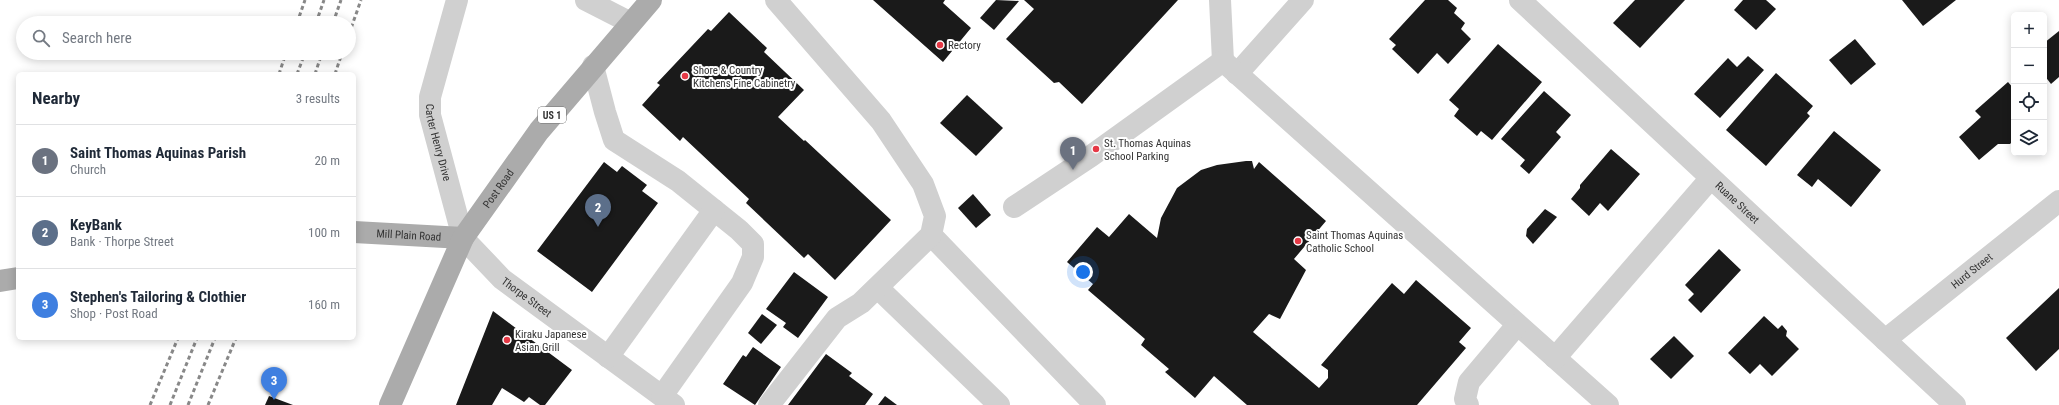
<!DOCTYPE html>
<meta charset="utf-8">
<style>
body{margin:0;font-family:"Roboto Condensed",sans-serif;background:#f6f6f7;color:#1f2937}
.controls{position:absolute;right:12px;top:12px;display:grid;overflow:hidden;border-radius:6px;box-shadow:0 2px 10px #0003}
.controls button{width:36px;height:36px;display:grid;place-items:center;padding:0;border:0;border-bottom:1px solid #e0e1e3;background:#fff;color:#1f2937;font:20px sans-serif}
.you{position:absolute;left:1083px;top:272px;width:14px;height:14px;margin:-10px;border:3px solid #fff;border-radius:50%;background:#1a73e8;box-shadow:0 0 0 6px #1a73e833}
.badge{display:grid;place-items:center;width:26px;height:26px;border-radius:50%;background:#e63946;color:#fff;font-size:13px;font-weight:700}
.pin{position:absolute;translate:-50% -33px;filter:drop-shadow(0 1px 2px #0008)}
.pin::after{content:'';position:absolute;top:21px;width:14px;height:12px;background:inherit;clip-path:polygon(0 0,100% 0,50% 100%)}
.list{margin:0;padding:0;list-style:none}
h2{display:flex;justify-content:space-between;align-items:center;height:52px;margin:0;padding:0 16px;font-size:17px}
h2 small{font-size:13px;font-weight:400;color:#747a83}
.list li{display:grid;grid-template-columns:26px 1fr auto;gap:12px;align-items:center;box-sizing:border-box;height:72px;padding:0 16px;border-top:1px solid #e0e1e3}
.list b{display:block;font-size:15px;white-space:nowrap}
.list p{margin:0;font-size:13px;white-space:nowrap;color:#747a83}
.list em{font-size:13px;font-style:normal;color:#747a83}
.icon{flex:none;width:22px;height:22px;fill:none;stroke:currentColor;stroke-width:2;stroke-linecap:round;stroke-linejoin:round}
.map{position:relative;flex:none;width:2059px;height:405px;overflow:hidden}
.search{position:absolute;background:#fff;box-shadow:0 2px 10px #0003;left:16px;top:16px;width:340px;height:44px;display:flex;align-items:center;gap:10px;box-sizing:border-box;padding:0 14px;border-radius:22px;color:#747a83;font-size:15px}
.panel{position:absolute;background:#fff;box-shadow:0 2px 10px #0003;left:16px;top:72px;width:340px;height:268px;border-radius:6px}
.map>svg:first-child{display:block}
</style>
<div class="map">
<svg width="2059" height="405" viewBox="0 0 2059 405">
<rect width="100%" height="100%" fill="#fff"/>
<g fill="#1a1a1a">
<polygon points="873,0 945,0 943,3 971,28 943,62"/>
<polygon points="996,0 1019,1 994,30 980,18"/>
<polygon points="1024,0 1178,0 1082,104 1059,82 1054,83 1006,39 1034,9"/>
<polygon points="1425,0 1448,0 1457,8 1454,13 1465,23 1461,29 1471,39 1448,64 1437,53 1418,74 1392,49 1396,45 1389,39"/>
<polygon points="1635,0 1685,0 1640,48 1613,23"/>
<polygon points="1743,0 1766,0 1776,9 1756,30 1734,10"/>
<polygon points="1902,0 1956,0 1923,26"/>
<polygon points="729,12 767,48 764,52 804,90 778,117 804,141 805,140 891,220 835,280 808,254 804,258 746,203 749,199 683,137 680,141 642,105 660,85 657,83 708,29 711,31"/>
<polygon points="2059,31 2059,77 2051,84 2044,75 2044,43"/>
<polygon points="1855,39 1876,64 1851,85 1829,60"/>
<polygon points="1498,44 1542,82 1492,140 1481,131 1477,136 1454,116 1459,109 1449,100"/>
<polygon points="1748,56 1764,70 1720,118 1694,94 1728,58 1737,67"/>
<polygon points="1776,73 1813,106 1807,113 1810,116 1766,166 1726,130"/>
<polygon points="2008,82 2014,89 2014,140 2010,144 1998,144 1979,160 1959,137 1981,117 1975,111"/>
<polygon points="1544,91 1571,115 1556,132 1561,137 1529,174 1520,166 1525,160 1501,139"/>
<polygon points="967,95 1003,128 976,156 940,123"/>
<polygon points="1834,131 1881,170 1851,207 1818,179 1812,187 1797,175"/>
<polygon points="1611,149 1640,174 1608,211 1600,203 1589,216 1571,199 1580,188 1580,185"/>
<polygon points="1246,161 1252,161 1254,169 1259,162 1326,221 1294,259 1306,270 1280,319 1269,314 1253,332 1319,388 1328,378 1328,370 1321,365 1392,283 1404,294 1416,280 1471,328 1459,342 1466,348 1417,405 1247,405 1214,376 1195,398 1165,372 1169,369 1141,345 1145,339 1088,290 1093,284 1067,262 1097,227 1109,237 1129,214 1157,238 1161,218 1177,188 1201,170 1217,165"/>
<polygon points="604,162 617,172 622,166 647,185 642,191 658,203 592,292 537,251"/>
<polygon points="973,194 991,215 976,228 958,208"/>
<polygon points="1545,209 1557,217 1533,244 1526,236 1527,229"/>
<polygon points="1719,249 1741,270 1701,313 1688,300 1694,294 1685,285"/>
<polygon points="794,272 828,297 798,338 783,327 786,323 766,309"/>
<polygon points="2059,288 2059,349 2036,371 2006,338"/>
<polygon points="493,311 572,370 545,405 540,405 529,397 524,402 502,388 492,405 456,405"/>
<polygon points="762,314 777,325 761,344 748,333"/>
<polygon points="1764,316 1778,329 1782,325 1787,331 1786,336 1799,349 1772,376 1760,364 1750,374 1728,353"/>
<polygon points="1674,336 1694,356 1671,379 1650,359"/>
<polygon points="753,347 781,367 755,405 723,384 743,355 746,357"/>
<polygon points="826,354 852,373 849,376 873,394 865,405 788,405"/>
<polygon points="269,396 293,405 265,405"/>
<polygon points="885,396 897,405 878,405"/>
</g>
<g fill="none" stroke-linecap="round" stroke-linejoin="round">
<g stroke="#d0d0d0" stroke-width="22">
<path id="s1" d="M457 0 430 97V115L463 238 502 279 674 405"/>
<polyline points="586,0 631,23"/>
<polyline points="1220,0 1223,61"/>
<path id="s2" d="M1520 0 1955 405"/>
<polyline points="593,66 605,112 614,140 678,181 739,230 753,244 753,257 742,283 662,396"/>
<polyline points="1237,74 1303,0"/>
<polyline points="1014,207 1091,156 1223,61 1608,405"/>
<polyline points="931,235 1095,405"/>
<polyline points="878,288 999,405"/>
<path id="s3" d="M1885 340 2059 201"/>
<polyline points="608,357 714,210"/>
<polyline points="1555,358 1710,179"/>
<polyline points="769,405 837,318 861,303 931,235 935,216 923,184 881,121 776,0"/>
<polyline points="1468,405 1465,399 1469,382 1517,325"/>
</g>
<g stroke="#ababab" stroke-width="22">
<path id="s4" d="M354 232 463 238"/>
<polyline points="0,281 18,278"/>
<path id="s5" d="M390 405 463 238 539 131 651 0"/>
</g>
<g stroke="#888" stroke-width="3" stroke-dasharray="4 3" stroke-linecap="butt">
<polyline points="297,23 305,0"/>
<polyline points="316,23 324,0"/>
<polyline points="333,23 341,0"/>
<polyline points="349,34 361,0"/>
<polyline points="279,74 286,53"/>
<polyline points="297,74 305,53"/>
<polyline points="315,74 322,53"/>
<polyline points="335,74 342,53"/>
<polyline points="150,405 178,338"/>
<polyline points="170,405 197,338"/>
<polyline points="188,405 215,338"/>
<polyline points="208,405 236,338"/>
</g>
</g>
<g fill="#e63946" stroke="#fff" stroke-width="1.5">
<circle cx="940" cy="45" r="4"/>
<circle cx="685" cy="76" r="4"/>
<circle cx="1096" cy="149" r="4"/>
<circle cx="1298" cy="241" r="4"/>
<circle cx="507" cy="340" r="4"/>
</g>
<g text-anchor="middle" stroke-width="4" stroke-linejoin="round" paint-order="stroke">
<rect fill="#fff" stroke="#707070" stroke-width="1" x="538" y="107" width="28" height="16" rx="3"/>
<g font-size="10" font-weight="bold" fill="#333">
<text x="552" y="119">US 1</text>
</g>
<g font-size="11" fill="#333" stroke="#fff" text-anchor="start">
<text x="948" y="49">Rectory</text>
<text x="693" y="74">Shore &amp; Country<tspan x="693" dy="13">Kitchens Fine Cabinetry</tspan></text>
<text x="1104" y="147">St. Thomas Aquinas<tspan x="1104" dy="13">School Parking</tspan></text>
<text x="1306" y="239">Saint Thomas Aquinas<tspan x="1306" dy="13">Catholic School</tspan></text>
<text x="515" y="338">Kiraku Japanese<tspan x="515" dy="13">Asian Grill</tspan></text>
</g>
<g font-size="11" fill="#333" stroke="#fff">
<text dy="4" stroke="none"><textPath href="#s1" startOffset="147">Carter Henry Drive</textPath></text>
<text dy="4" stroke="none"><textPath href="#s5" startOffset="243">Post Road</textPath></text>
<text dy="4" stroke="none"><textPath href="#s2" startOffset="297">Ruane Street</textPath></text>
<text dy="4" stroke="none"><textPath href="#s4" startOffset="55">Mill Plain Road</textPath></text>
<text dy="4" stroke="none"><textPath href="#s3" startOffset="111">Hurd Street</textPath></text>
<text dy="4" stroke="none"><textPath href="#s1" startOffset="333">Thorpe Street</textPath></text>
</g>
</g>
</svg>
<div class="controls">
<button>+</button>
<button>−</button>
<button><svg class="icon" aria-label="locate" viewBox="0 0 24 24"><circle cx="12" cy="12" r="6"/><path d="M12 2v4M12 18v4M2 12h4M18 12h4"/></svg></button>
<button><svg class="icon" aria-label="layers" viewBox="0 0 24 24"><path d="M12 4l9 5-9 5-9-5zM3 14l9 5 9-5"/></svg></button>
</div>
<div class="you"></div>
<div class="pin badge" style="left:1073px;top:170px;background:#6b7280">1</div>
<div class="pin badge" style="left:598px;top:227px;background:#5c6f8a">2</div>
<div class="pin badge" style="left:274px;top:400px;background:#3f7fe0">3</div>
<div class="search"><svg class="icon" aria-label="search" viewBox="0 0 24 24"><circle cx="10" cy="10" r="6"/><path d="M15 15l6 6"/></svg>Search here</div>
<section class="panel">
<h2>Nearby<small>3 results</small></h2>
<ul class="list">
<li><span class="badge" style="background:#6b7280">1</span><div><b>Saint Thomas Aquinas Parish</b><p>Church</p></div><em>20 m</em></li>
<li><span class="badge" style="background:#5c6f8a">2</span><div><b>KeyBank</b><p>Bank · Thorpe Street</p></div><em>100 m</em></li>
<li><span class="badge" style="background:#3f7fe0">3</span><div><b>Stephen's Tailoring &amp; Clothier</b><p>Shop · Post Road</p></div><em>160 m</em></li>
</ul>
</section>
</div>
